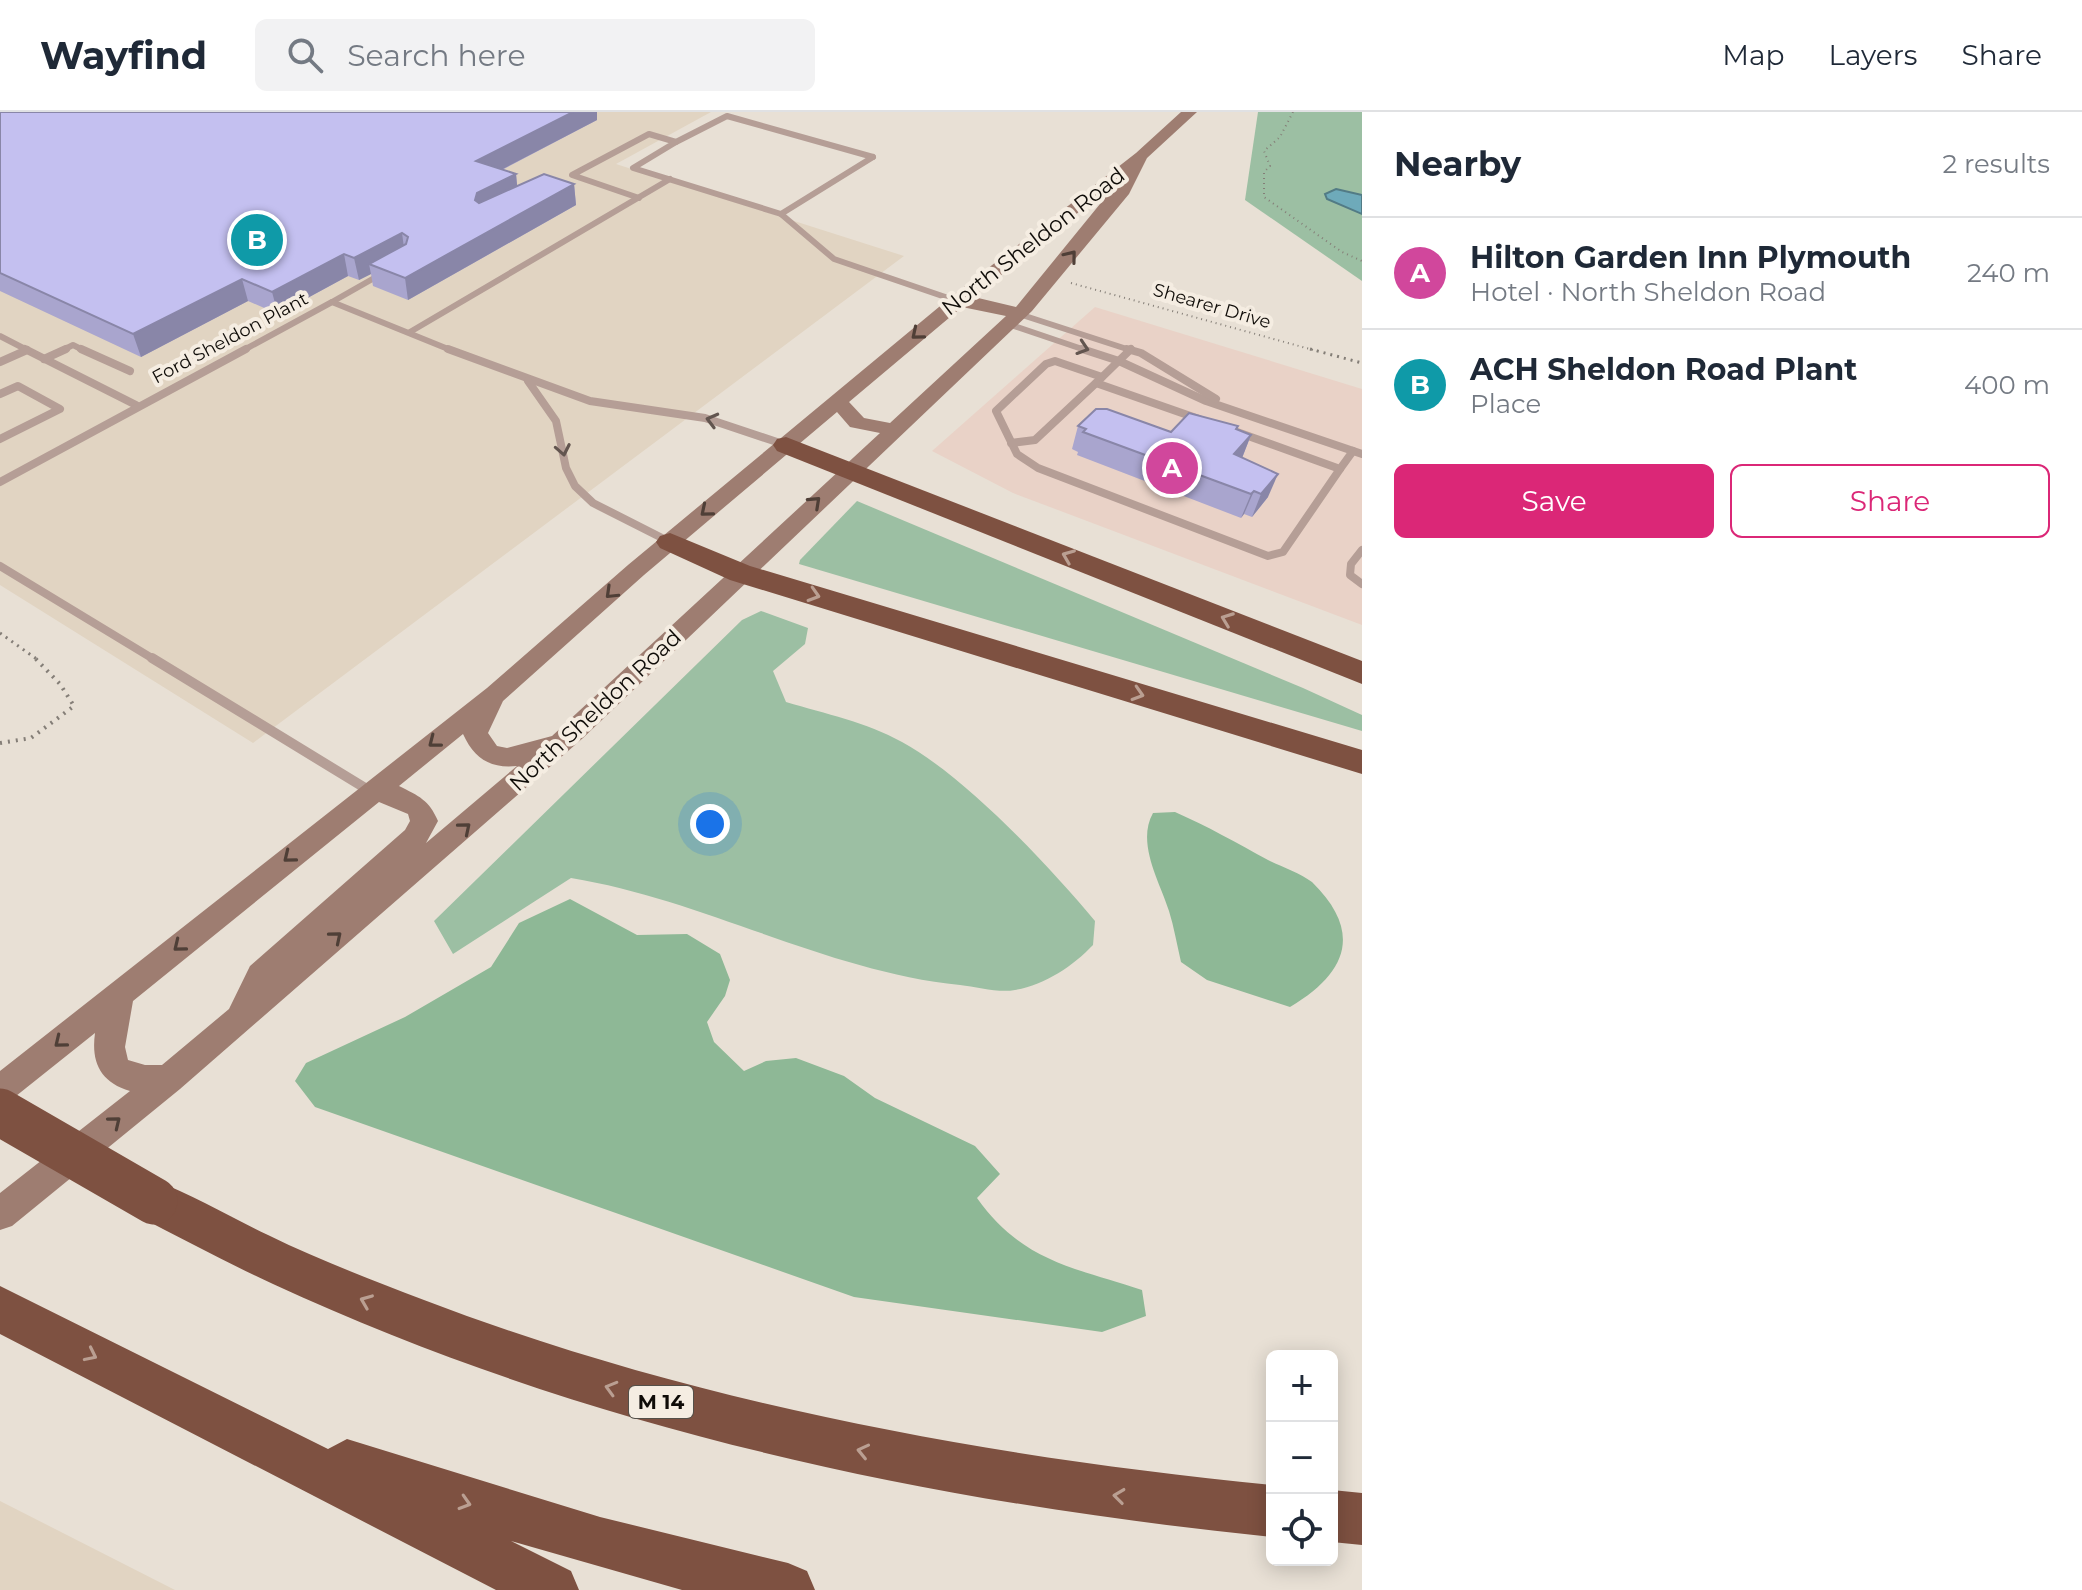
<!DOCTYPE html>
<meta charset="utf-8">
<style>
body{margin:0;font-family:Montserrat,sans-serif;background:#f2f2f3;color:#1f2937}
.controls{position:absolute;right:24px;bottom:24px;display:grid;overflow:hidden;border-radius:12px;box-shadow:0 4px 20px #0003}
.controls button{width:72px;height:72px;display:grid;place-items:center;padding:0;border:0;border-bottom:2px solid #e0e1e3;background:#fff;color:#1f2937;font:40px sans-serif}
.you{position:absolute;left:710px;top:712px;width:28px;height:28px;margin:-20px;border:6px solid #fff;border-radius:50%;background:#1a73e8;box-shadow:0 0 0 12px #1a73e833}
.badge{display:grid;place-items:center;width:52px;height:52px;border-radius:50%;background:#db2777;color:#fff;font-size:26px;font-weight:700}
.pin{position:absolute;translate:-50% -50%;border:4px solid #fff;box-shadow:0 2px 8px #0006}
.list{margin:0;padding:0;list-style:none}
h2{display:flex;justify-content:space-between;align-items:center;height:104px;margin:0;padding:0 32px;font-size:34px}
h2 small{font-size:26px;font-weight:400;color:#747a83}
.list li{display:grid;grid-template-columns:52px 1fr auto;gap:24px;align-items:center;box-sizing:border-box;height:112px;padding:0 32px;border-top:2px solid #e0e1e3}
.list b{display:block;font-size:30px;white-space:nowrap}
.list p{margin:0;font-size:26px;white-space:nowrap;color:#747a83}
.list em{font-size:26px;font-style:normal;color:#747a83}
.actions{display:flex;gap:16px;padding:24px 32px}
.actions a{flex:1;padding:18px 0;border:2px solid #db2777;border-radius:12px;text-align:center;font-size:28px;color:#db2777}
.actions .main{background:#db2777;color:#fff}
.icon{flex:none;width:44px;height:44px;fill:none;stroke:currentColor;stroke-width:2;stroke-linecap:round;stroke-linejoin:round}
.map{position:relative;flex:none;width:1362px;height:1478px;overflow:hidden}
header{display:flex;align-items:center;gap:48px;box-sizing:border-box;height:112px;padding:0 40px;background:#fff;border-bottom:2px solid #e0e1e3}
header strong{font-size:38px}
nav{display:flex;gap:44px;margin-inline-start:auto;font-size:28px}
.search{width:560px;height:72px;background:#f2f2f3;display:flex;align-items:center;gap:20px;box-sizing:border-box;padding:0 28px;border-radius:12px;color:#747a83;font-size:30px}
main{display:flex}
aside{flex:1;background:#fff}
.map>svg:first-child{display:block}
</style>
<header>
<strong>Wayfind</strong>
<div class="search"><svg class="icon" aria-label="search" viewBox="0 0 24 24"><circle cx="10" cy="10" r="6"/><path d="M15 15l6 6"/></svg>Search here</div>
<nav><a>Map</a><a>Layers</a><a>Share</a></nav>
</header>
<main>
<div class="map">
<svg width="1362" height="1478" viewBox="0 0 1362 1478">
<rect width="100%" height="100%" fill="#e8e0d5"/>
<polygon fill="#e9d2c7" points="1095,195 1362,277 1362,513 1013,381 932,339"/>
<g fill="#e1d4c2">
<polygon points="0,0 711,0 616,52 904,144 253,631 0,473"/>
<polygon points="0,1389 175,1478 0,1478"/>
</g>
<g fill="#9cbfa3">
<polygon points="1258,0 1362,0 1362,169 1245,88"/>
<polygon points="857,389 1303,576 1362,603 1362,619 799,452 800,448"/>
<path d="M761 499 808 516 805 532 773 559 786 590C826 602 866 610 902 630 966 665 1048 753 1095 809L1093 833C1073 854 1045 873 1015 878 999 881 977 875 960 873 825 859 705 788 571 766L453 842 434 809 742 508Z"/>
</g>
<g fill="#8eb896">
<path d="M1175 700C1207 714 1237 731 1268 748 1282 755 1300 761 1312 770 1362 819 1349 860 1290 895L1207 868 1181 850C1177 833 1174 815 1169 799 1160 770 1136 731 1153 701Z"/>
<path d="M570 787 637 823 687 822 720 842 730 868 725 884 707 910 714 930 744 959 766 949 796 946 844 964 875 986 975 1034 1000 1062 977 1086C1022 1149 1072 1155 1142 1178L1146 1204 1102 1220 854 1185 315 995 295 969 306 951 405 905 491 855 519 811Z"/>
</g>
<polygon fill="#6eaaba" stroke="#527b85" stroke-width="2" points="1336,77 1362,83 1362,102 1327,87 1325,82"/>
<g fill="none" stroke-linecap="round" stroke-linejoin="round">
<g stroke="#847e77" stroke-width="2" stroke-dasharray="1 4" stroke-linecap="butt">
<polyline points="1293,0 1280,25 1264,39 1270,54 1264,60 1264,85 1342,140 1362,149"/>
<polyline points="1071,171 1317,239"/>
</g>
<g stroke="#847e77" stroke-width="3" stroke-dasharray="2 5" stroke-linecap="butt">
<polyline points="1310,237 1362,251"/>
<polyline points="0,521 38,548"/>
</g>
<polyline stroke="#847e77" stroke-width="4" stroke-dasharray="2 6" stroke-linecap="butt" points="0,631 31,626 74,594 60,572 35,546"/>
<g stroke="#b59e96" stroke-width="6">
<polyline points="676,30 727,4 873,45"/>
<polyline points="639,86 572,63 649,22 676,30 633,56 781,102 834,147 957,189"/>
<polyline points="781,102 873,45"/>
<polyline points="332,190 383,161"/>
<polyline points="1019,202 1133,239"/>
<polyline points="1008,212 1088,239"/>
<polyline points="410,220 670,67"/>
<polyline points="0,224 29,239"/>
<polyline points="61,239 73,233 85,239"/>
<polyline points="242,239 332,190 453,239"/>
</g>
<g stroke="#b59e96" stroke-width="8">
<polyline points="25,237 136,293"/>
<polyline points="81,237 130,259"/>
<polyline points="448,237 590,289 705,306 786,333"/>
<polyline points="1082,237 1119,249 1206,289 1362,342"/>
<polyline points="1127,237 1141,241 1216,287"/>
<polyline points="1131,237 1096,271 1199,307"/>
<polyline points="44,247 66,237"/>
<polyline points="0,250 27,238"/>
<polyline points="1102,265 1055,249 1046,252 996,299 1017,342 1038,356 1268,444 1283,440 1340,357"/>
<polyline points="528,269 556,309 566,356 575,374 593,391 668,429"/>
<polyline points="0,282 18,274 60,297 0,327"/>
<polyline points="1237,320 1340,357 1353,339"/>
<polyline points="1011,331 1035,328 1096,271"/>
<polyline points="0,370 246,237"/>
<polyline points="1362,438 1351,452 1350,463 1362,472"/>
<polyline points="0,454 155,548"/>
</g>
<polyline stroke="#b59e96" stroke-width="10" points="152,546 370,679"/>
<path fill="#9e7d71" fill-rule="evenodd" d="M1181 0H1197L1147 46 1129 82 1032 199 583 626 180 977 12 1114 0 1118V1081L130 979C100 970 91 950 95 921L11 988 0 992V959L487 576 628 453 951 185 1136 41ZM1122 65 1016 195 974 185ZM962 195 1006 204 890 311 864 306 849 290ZM837 300 850 315 880 321 552 624 507 636 497 634 488 621 503 589 644 463ZM463 622C474 646 490 657 517 654L426 731 438 709C429 688 419 684 399 674ZM379 690 408 702 410 709 405 718 250 854 229 897 162 953H145L128 948 125 935 133 889Z"/>
<g fill="#7e5141" fill-rule="evenodd">
<polygon points="786,325 1362,549 1362,572 777,339 773,333 777,327"/>
<polygon points="670,421 750,454 1362,638 1362,662 730,468 660,436 656,430 660,424"/>
<path d="M154 1068C193 1083 230 1105 268 1123 319 1148 372 1168 424 1188 697 1292 983 1344 1272 1373V1425C928 1390 589 1318 273 1172 227 1151 183 1127 138 1104L132 1089 138 1074Z"/>
<polygon points="0,1174 328,1337 347,1327 600,1405 788,1451 807,1459 815,1478 682,1478 511,1429 571,1459 579,1478 496,1478 0,1222"/>
<polygon points="1332,1378 1362,1381 1362,1433 1332,1430"/>
</g>
<polyline stroke="#7e5141" stroke-width="47" points="0,1000 154,1089"/>
</g>
<g fill="#a9a5ce">
<polygon points="0,0 597,0 597,8 502,58 516,62 517,74 574,72 576,93 408,188 373,174 371,162 359,168 348,164 278,202 248,189 141,245 0,179"/>
<polygon points="1078,314 1171,320 1237,318 1251,323 1242,346 1268,385 1252,405 1244,402 1241,406 1077,343 1078,340 1072,337"/>
</g>
<g fill="#8986a8">
<polygon points="573,0 597,0 597,8 478,70 476,49"/>
<polygon points="516,62 518,83 480,102 475,88 477,81"/>
<polygon points="574,72 576,93 408,188 405,166"/>
<polygon points="402,121 405,143 369,152 371,162 359,168 354,146"/>
<polygon points="344,142 348,164 278,202 272,180"/>
<polygon points="242,167 248,189 141,245 133,222"/>
<polygon points="1251,323 1242,346 1234,342"/>
<polygon points="1278,362 1268,385 1252,405 1261,382"/>
<polygon points="1254,379 1244,402 1241,406 1251,382"/>
</g>
<g fill="#c4c0f0" stroke="#8986a8" stroke-width="2">
<polygon points="0,0 573,0 476,49 516,62 477,81 475,88 479,91 544,62 574,72 405,166 369,152 406,132 408,125 402,121 354,146 344,142 272,180 242,167 133,222 0,161"/>
<polygon points="1096,297 1107,297 1171,320 1189,301 1238,314 1236,317 1251,323 1234,342 1278,362 1261,382 1254,379 1251,382 1083,320 1086,317 1078,314"/>
</g>
<defs><path id="oneway-chevron" d="M-2-3.5L2.5 0L-2 3.5" fill="none" stroke-width="1.6" stroke-linecap="round" stroke-linejoin="round" transform="scale(2)"/></defs>
<g stroke="#4f3f37">
<use href="#oneway-chevron" transform="translate(1071 144) rotate(-51)"/>
<use href="#oneway-chevron" transform="translate(917 222) rotate(140)"/>
<use href="#oneway-chevron" transform="translate(815 390) rotate(-43)"/>
<use href="#oneway-chevron" transform="translate(706 399) rotate(140)"/>
<use href="#oneway-chevron" transform="translate(611 481) rotate(136)"/>
<use href="#oneway-chevron" transform="translate(434 630) rotate(142)"/>
<use href="#oneway-chevron" transform="translate(465 716) rotate(-40)"/>
<use href="#oneway-chevron" transform="translate(289 745) rotate(141)"/>
<use href="#oneway-chevron" transform="translate(336 825) rotate(-40)"/>
<use href="#oneway-chevron" transform="translate(179 834) rotate(141)"/>
<use href="#oneway-chevron" transform="translate(60 930) rotate(141)"/>
<use href="#oneway-chevron" transform="translate(115 1010) rotate(-39)"/>
</g>
<g stroke="#62554f">
<use href="#oneway-chevron" transform="translate(1083 236) rotate(18)"/>
<use href="#oneway-chevron" transform="translate(712 308) rotate(-165)"/>
<use href="#oneway-chevron" transform="translate(563 338) rotate(79)"/>
</g>
<g stroke="#ba9f92">
<use href="#oneway-chevron" transform="translate(1068 444) rotate(-158)"/>
<use href="#oneway-chevron" transform="translate(814 483) rotate(17)"/>
<use href="#oneway-chevron" transform="translate(1227 507) rotate(-159)"/>
<use href="#oneway-chevron" transform="translate(1138 582) rotate(17)"/>
<use href="#oneway-chevron" transform="translate(366 1189) rotate(-158)"/>
<use href="#oneway-chevron" transform="translate(91 1243) rotate(26)"/>
<use href="#oneway-chevron" transform="translate(611 1276) rotate(-164)"/>
<use href="#oneway-chevron" transform="translate(863 1339) rotate(-167)"/>
<use href="#oneway-chevron" transform="translate(1119 1384) rotate(-173)"/>
<use href="#oneway-chevron" transform="translate(465 1391) rotate(17)"/>
</g>
<g text-anchor="middle" stroke-width="8" stroke-linejoin="round" paint-order="stroke">
<g font-size="18" fill="#0f0c08" stroke="#f5ede2">
<text transform="translate(1212 194) rotate(16)" y="6">Shearer Drive</text>
<text transform="translate(230 226) rotate(-28)" y="6">Ford Sheldon Plant</text>
</g>
<rect fill="#f5ede2" stroke="#545049" stroke-width="2" x="629" y="1274" width="64" height="32" rx="6"/>
<g font-size="20" font-weight="bold" fill="#0f0c08">
<text x="661" y="1297">M 14</text>
</g>
<g font-size="22" fill="#0f0c08" stroke="#f5ede2">
<text transform="translate(1033 129) rotate(-38)" y="8">North Sheldon Road</text>
<text transform="translate(595 598) rotate(-43)" y="8">North Sheldon Road</text>
</g>
</g>
</svg>
<div class="controls">
<button>+</button>
<button>−</button>
<button><svg class="icon" aria-label="locate" viewBox="0 0 24 24"><circle cx="12" cy="12" r="6"/><path d="M12 2v4M12 18v4M2 12h4M18 12h4"/></svg></button>
</div>
<div class="you"></div>
<div class="pin badge" style="left:1172px;top:356px;background:#d1479c">A</div>
<div class="pin badge" style="left:257px;top:128px;background:#0f9aa8">B</div>
</div>
<aside>
<h2>Nearby<small>2 results</small></h2>
<ul class="list">
<li><span class="badge" style="background:#d1479c">A</span><div><b>Hilton Garden Inn Plymouth</b><p>Hotel · North Sheldon Road</p></div><em>240 m</em></li>
<li><span class="badge" style="background:#0f9aa8">B</span><div><b>ACH Sheldon Road Plant</b><p>Place</p></div><em>400 m</em></li>
</ul>
<div class="actions"><a class="main">Save</a><a>Share</a></div>
</aside>
</main>
